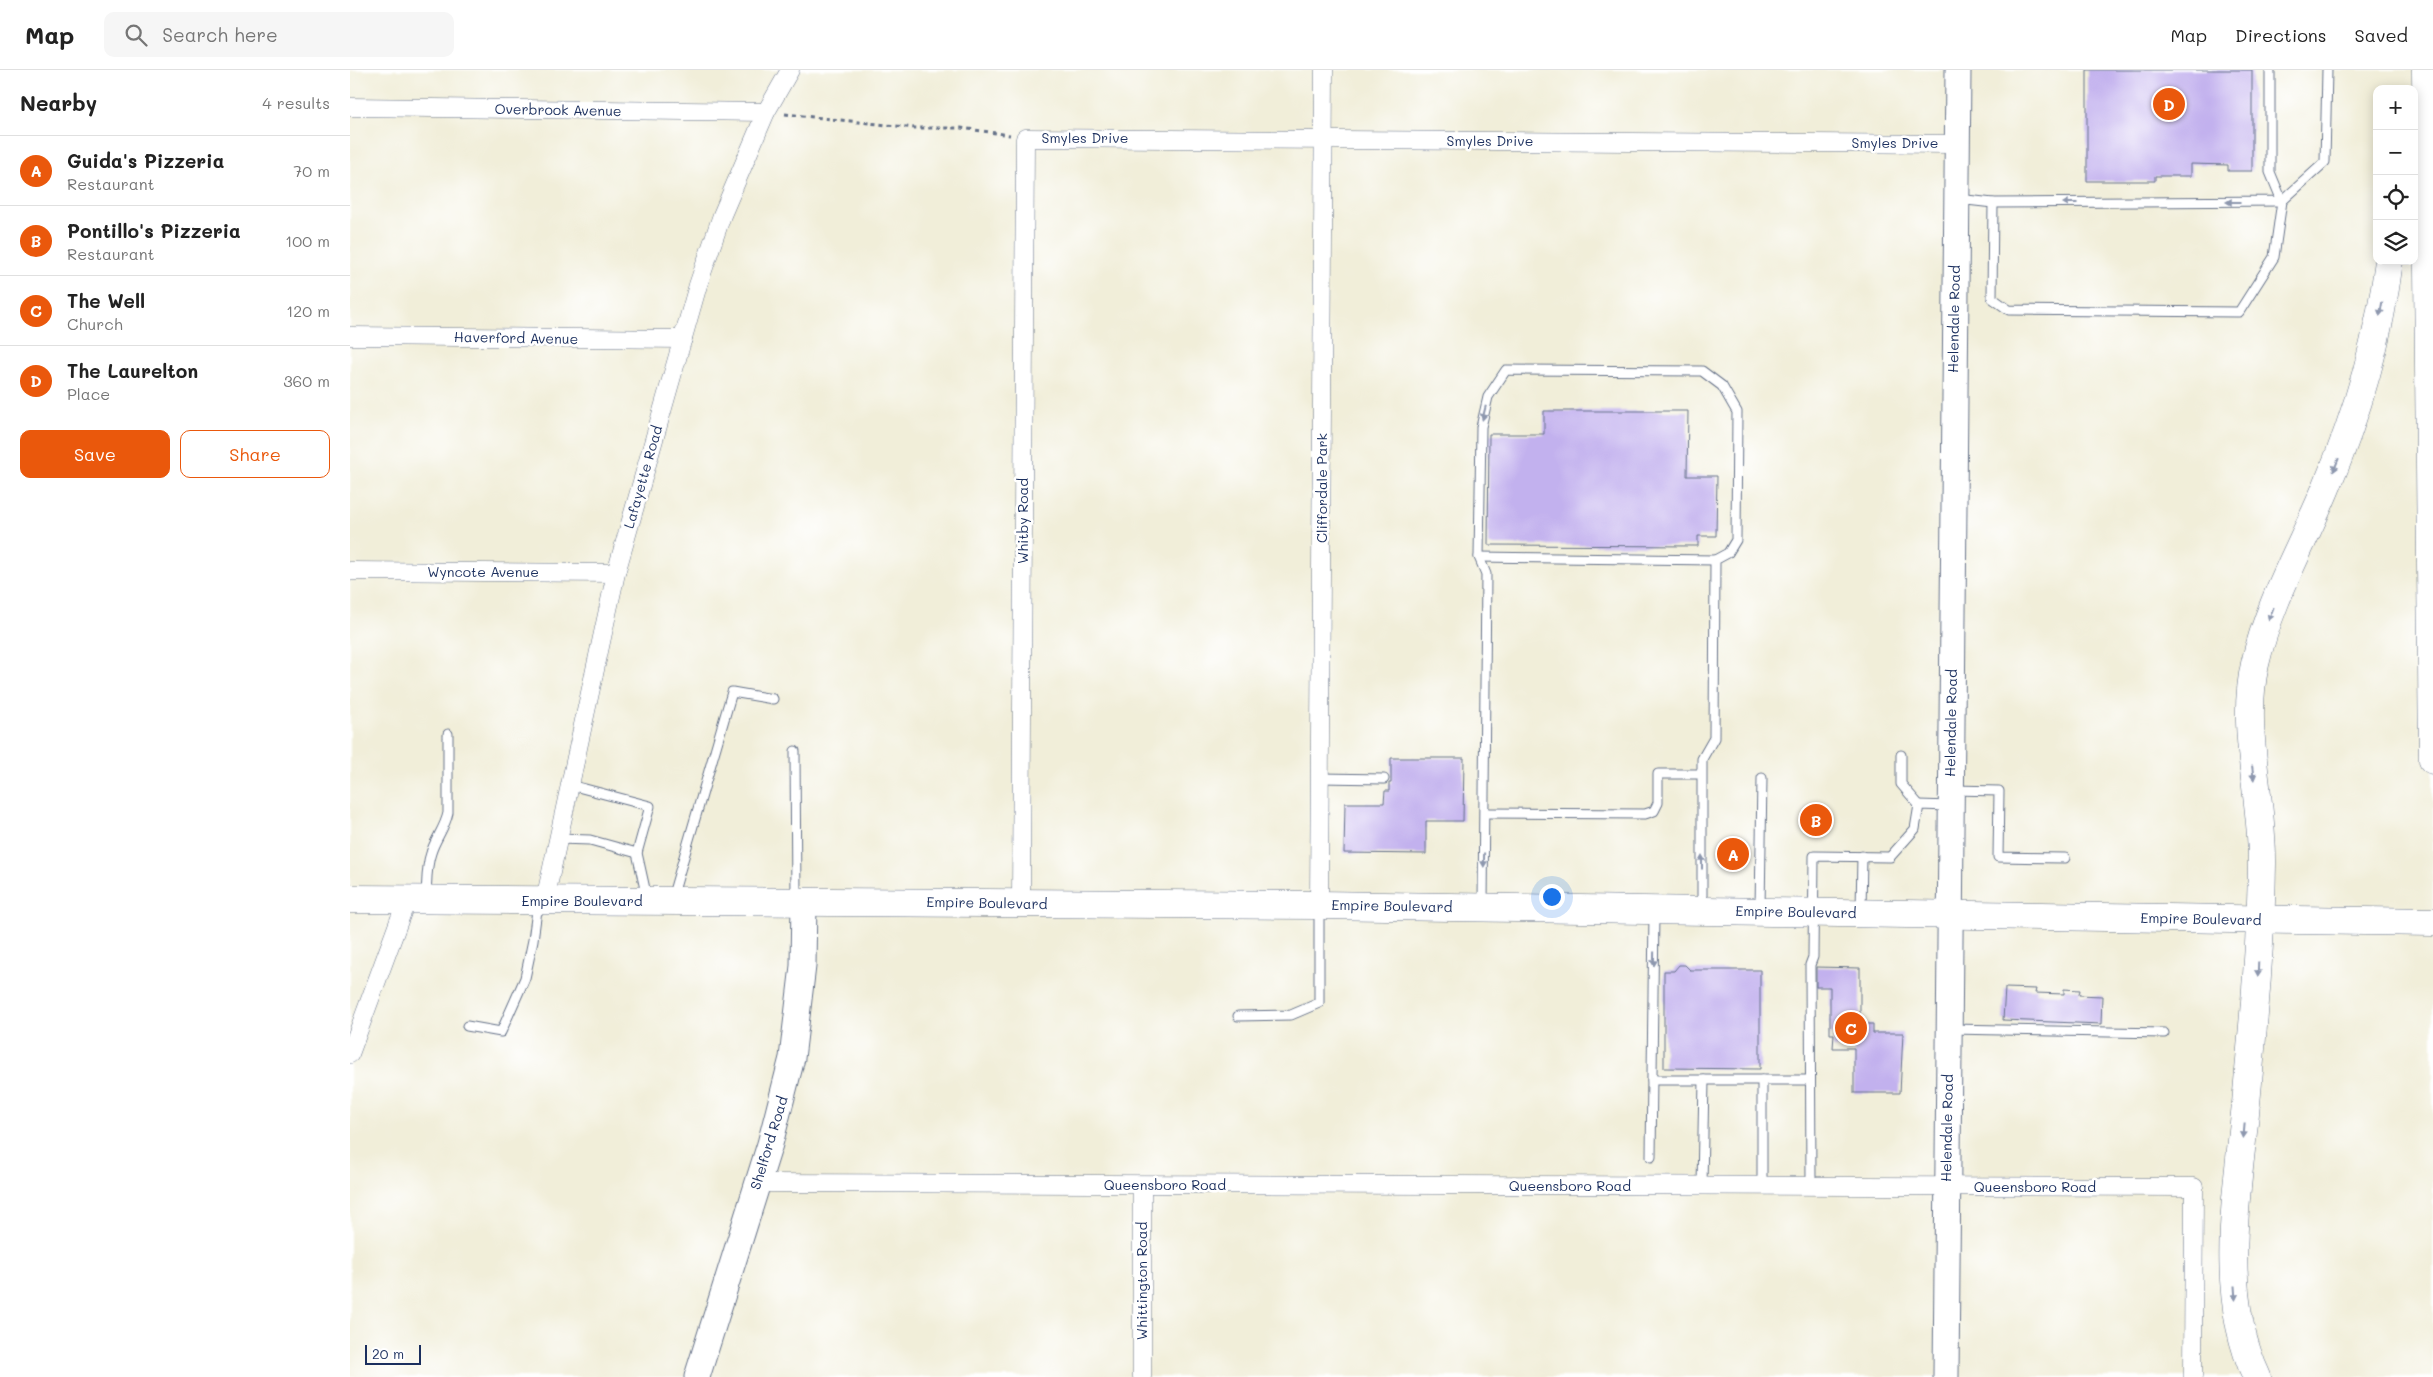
<!DOCTYPE html>
<meta charset="utf-8">
<style>
body{margin:0;font-family:Mali,sans-serif;background:#f6f6f6;color:#222}
.controls{position:absolute;right:15px;top:15px;display:grid;overflow:hidden;border-radius:10px;box-shadow:0 2px 12px #0003}
.controls button{width:45px;height:45px;display:grid;place-items:center;padding:0;border:0;border-bottom:1px solid #e0e0e0;background:#fff;color:#222;font:25px sans-serif}
.scale{position:absolute;left:15px;bottom:12px;width:56px;box-sizing:border-box;padding-left:5px;border:2px solid #1b2f5e;border-top:0;font-size:14px;line-height:18px;white-space:nowrap;color:#1b2f5e;-webkit-text-stroke:4px #fff;paint-order:stroke}
.you{position:absolute;left:1201px;top:826px;width:18px;height:18px;margin:-12px;border:4px solid #fff;border-radius:50%;background:#1a73e8;box-shadow:0 0 0 8px #1a73e833}
.badge{display:grid;place-items:center;width:32px;height:32px;border-radius:50%;background:#ea580c;color:#fff;font-size:16px;font-weight:700}
.pin{position:absolute;translate:-50% -50%;border:2px solid #fff;box-shadow:0 1px 5px #0006}
.list{margin:0;padding:0;list-style:none}
h2{display:flex;justify-content:space-between;align-items:center;height:65px;margin:0;padding:0 20px;font-size:21px}
h2 small{font-size:16px;font-weight:400;color:#767676}
.list li{display:grid;grid-template-columns:32px 1fr auto;gap:15px;align-items:center;box-sizing:border-box;height:70px;padding:0 20px;border-top:1px solid #e0e0e0}
.list b{display:block;font-size:19px;white-space:nowrap}
.list p{margin:0;font-size:16px;white-space:nowrap;color:#767676}
.list em{font-size:16px;font-style:normal;color:#767676}
.actions{display:flex;gap:10px;padding:15px 20px}
.actions a{flex:1;padding:11px 0;border:1px solid #ea580c;border-radius:10px;text-align:center;font-size:18px;color:#ea580c}
.actions .main{background:#ea580c;color:#fff}
.icon{flex:none;width:28px;height:28px;fill:none;stroke:currentColor;stroke-width:2;stroke-linecap:round;stroke-linejoin:round}
.map{position:relative;flex:none;width:2083px;height:1307px;overflow:hidden}
header{display:flex;align-items:center;gap:30px;box-sizing:border-box;height:70px;padding:0 25px;background:#fff;border-bottom:1px solid #e0e0e0}
header strong{font-size:24px}
nav{display:flex;gap:28px;margin-inline-start:auto;font-size:18px}
.search{width:350px;height:45px;background:#f6f6f6;display:flex;align-items:center;gap:12px;box-sizing:border-box;padding:0 18px;border-radius:10px;color:#767676;font-size:19px}
main{display:flex}
aside{flex:1;background:#fff}
.map>svg:first-child{display:block}
</style>
<header>
<strong>Map</strong>
<div class="search"><svg class="icon" aria-label="search" viewBox="0 0 24 24"><circle cx="10" cy="10" r="6"/><path d="M15 15l6 6"/></svg>Search here</div>
<nav><a>Map</a><a>Directions</a><a>Saved</a></nav>
</header>
<main>
<aside>
<h2>Nearby<small>4 results</small></h2>
<ul class="list">
<li><span class="badge">A</span><div><b>Guida's Pizzeria</b><p>Restaurant</p></div><em>70 m</em></li>
<li><span class="badge">B</span><div><b>Pontillo's Pizzeria</b><p>Restaurant</p></div><em>100 m</em></li>
<li><span class="badge">C</span><div><b>The Well</b><p>Church</p></div><em>120 m</em></li>
<li><span class="badge">D</span><div><b>The Laurelton</b><p>Place</p></div><em>360 m</em></li>
</ul>
<div class="actions"><a class="main">Save</a><a>Share</a></div>
</aside>
<div class="map">
<svg width="2083" height="1307" viewBox="0 0 2083 1307">
<rect width="100%" height="100%" fill="#fff"/>
<filter id="ink" filterUnits="userSpaceOnUse"><feTurbulence type="fractalNoise" baseFrequency=".02" numOctaves="2"/><feDisplacementMap in="SourceGraphic" scale="10" xChannelSelector="R" yChannelSelector="G"/><feConvolveMatrix kernelMatrix="1 2 1 2 8 2 1 2 1" color-interpolation-filters="sRGB"/></filter>
<filter id="wash" filterUnits="userSpaceOnUse"><feTurbulence type="fractalNoise" baseFrequency=".0096" numOctaves="4" result="noise"/><feDisplacementMap in="SourceGraphic" scale="20" xChannelSelector="R" yChannelSelector="G"/><feGaussianBlur stdDeviation="1.12" result="paint"/><feColorMatrix in="noise" values="0 0 0 0 0 0 0 0 0 0 0 0 0 0 0 0 0 1.4 0 .05"/><feComposite in="paint" operator="in"/></filter>
<g filter="url(#wash)">
<rect width="100%" height="100%" fill="#f1eed9"/>
<g id="blocks">
<g fill="#c2b1ee">
<polygon points="1737,0 1902,0 1902,101 1878,101 1878,95 1841,94 1841,106 1805,106 1805,111 1737,111"/>
<polygon points="1194,341 1338,341 1337,406 1367,406 1366,466 1348,466 1348,476 1138,475 1139,364 1194,364"/>
<polygon points="1041,688 1114,688 1113,751 1076,751 1076,784 994,783 995,733 1034,733 1035,721 1039,721 1039,713 1041,713"/>
<polygon points="1329,895 1335,895 1340,900 1410,900 1410,999 1314,998 1314,901 1324,901"/>
<polygon points="1466,897 1510,898 1510,954 1523,954 1523,963 1553,963 1550,1023 1504,1023 1504,978 1483,978 1484,964 1480,964 1480,917 1466,917"/>
<polygon points="1655,918 1686,919 1685,923 1714,924 1714,919 1730,920 1729,925 1752,926 1751,954 1653,950"/>
</g>
</g>
</g>
<g filter="url(#ink)">
<use href="#blocks" fill-opacity="0" stroke="#667289" stroke-width="1"/>
<g fill="none" stroke-linecap="round" stroke-linejoin="round">
<g stroke="#667289" stroke-width="11">
<g id="lane">
<polyline points="1608,129 1643,133 1932,131 1975,92 1977,0"/>
<polyline points="1643,133 1642,228 1659,240 1889,242 1924,187 1932,131 1920,102 1920,0"/>
<polyline points="1129,487 1365,490"/>
<polyline points="445,681 446,828"/>
<polyline points="1551,685 1551,714 1569,735"/>
<polyline points="970,708 1034,709"/>
<polyline points="220,715 300,736 287,783 297,828"/>
<polyline points="1603,720 1649,721 1648,787 1715,788"/>
<polyline points="1135,743 1295,744 1304,741 1308,733 1308,704 1351,704"/>
<polyline points="209,769 240,770 287,783"/>
<path d="M76 827C77 813 76 797 81 783 85 769 95 758 98 743V664"/>
<polyline points="322,828 382,622 423,629"/>
<polyline points="1133,835 1136,504 1129,487 1131,357 1138,327 1156,300 1352,301 1372,316 1387,342 1386,470 1378,483 1365,490 1364,668 1352,689 1352,839"/>
<polyline points="1410,839 1412,708"/>
<polyline points="1511,841 1512,786"/>
<polyline points="888,946 941,945 969,933 969,837"/>
<polyline points="117,956 151,962 175,908 183,870 188,833"/>
<polyline points="1601,959 1814,963"/>
<polyline points="1302,1010 1460,1010"/>
<polyline points="1412,1010 1412,1116"/>
<polyline points="1301,1087 1304,843"/>
<polyline points="1352,1116 1354,1010"/>
<polyline points="1461,1116 1460,895 1463,887 1464,786 1540,787 1565,759 1569,735 1600,736"/>
</g>
</g>
<g stroke="#667289" stroke-width="19">
<g id="street">
<polyline points="0,37 416,42"/>
<polyline points="0,266 333,269"/>
<polyline points="0,501 266,503"/>
<polyline points="195,830 266,503 348,215 372,145 416,42 440,0"/>
<polyline points="671,834 675,68 1606,74"/>
<polyline points="969,835 974,0"/>
<polyline points="0,984 57,829"/>
<polyline points="407,1113 1844,1117 1843,1307"/>
<polyline points="792,1115 792,1307"/>
</g>
</g>
<g stroke="#667289" stroke-width="27">
<g id="secondary">
<polyline points="347,1307 420,1074 442,988 453,896 454,832"/>
<polyline points="1596,1307 1608,0"/>
</g>
</g>
<g stroke="#667289" stroke-width="29">
<polyline id="primary" points="0,829 969,835 2083,852"/>
</g>
<g stroke="#667289" stroke-width="29">
<g id="highway">
<polyline points="2076,0 2083,690"/>
<path d="M1907 1307C1866 1222 1889 1114 1897 1023 1904 947 1911 871 1912 794 1913 726 1890 661 1905 594 1919 532 1952 476 1976 418 2007 345 2029 270 2039 191"/>
</g>
</g>
<polyline stroke="#667289" stroke-width="3" stroke-dasharray="4 4" stroke-linecap="butt" points="435,44 565,58 611,58 660,65"/>
<use href="#lane" stroke="#fff" stroke-width="9"/>
<use href="#street" stroke="#fff" stroke-width="18"/>
<use href="#secondary" stroke="#fff" stroke-width="25"/>
<use href="#primary" stroke="#fff" stroke-width="28"/>
<use href="#highway" stroke="#fff" stroke-width="28"/>
</g>
<defs><path id="oneway-solid" d="M-6-.8H1V-3.2L6.5 0L1 3.2V.8H-6Z" transform="scale(1.25)"/></defs>
<g fill="#8d97ae">
<use href="#oneway-solid" transform="translate(1883 132) rotate(180)"/>
<use href="#oneway-solid" transform="translate(1720 133) rotate(180)"/>
<use href="#oneway-solid" transform="translate(2031 239) rotate(100)"/>
<use href="#oneway-solid" transform="translate(1134 343) rotate(104)"/>
<use href="#oneway-solid" transform="translate(1986 395) rotate(112)"/>
<use href="#oneway-solid" transform="translate(1921 544) rotate(111)"/>
<use href="#oneway-solid" transform="translate(1903 703) rotate(83)"/>
<use href="#oneway-solid" transform="translate(1134 790) rotate(91)"/>
<use href="#oneway-solid" transform="translate(1352 792) rotate(-90)"/>
<use href="#oneway-solid" transform="translate(1304 889) rotate(91)"/>
<use href="#oneway-solid" transform="translate(1908 899) rotate(92)"/>
<use href="#oneway-solid" transform="translate(1894 1061) rotate(95)"/>
<use href="#oneway-solid" transform="translate(1885 1223) rotate(86)"/>
</g>
</g>
<g text-anchor="middle" stroke-width="5" stroke-linejoin="round" paint-order="stroke">
<g font-size="14" fill="#1b2f5e" stroke="#fff">
<text transform="translate(208 40) rotate(1)" y="5">Overbrook Avenue</text>
<text x="735" y="73">Smyles Drive</text>
<text x="1140" y="76">Smyles Drive</text>
<text x="1545" y="78">Smyles Drive</text>
<text transform="translate(1604 249) rotate(-89)" y="5">Helendale Road</text>
<text transform="translate(166 268) rotate(1)" y="5">Haverford Avenue</text>
<text transform="translate(293 407) rotate(-74)" y="5">Lafayette Road</text>
<text transform="translate(972 418) rotate(-90)" y="5">Cliffordale Park</text>
<text transform="translate(673 451) rotate(-90)" y="5">Whitby Road</text>
<text x="133" y="507">Wyncote Avenue</text>
<text transform="translate(1601 653) rotate(-89)" y="5">Helendale Road</text>
<text x="232" y="836">Empire Boulevard</text>
<text transform="translate(637 833) rotate(1)" y="5">Empire Boulevard</text>
<text transform="translate(1042 836) rotate(1)" y="5">Empire Boulevard</text>
<text transform="translate(1446 842) rotate(1)" y="5">Empire Boulevard</text>
<text transform="translate(1851 849) rotate(1)" y="5">Empire Boulevard</text>
<text transform="translate(1597 1058) rotate(-89)" y="5">Helendale Road</text>
<text transform="translate(419 1073) rotate(-73)" y="5">Shelford Road</text>
<text x="815" y="1120">Queensboro Road</text>
<text x="1220" y="1121">Queensboro Road</text>
<text x="1685" y="1122">Queensboro Road</text>
<text transform="translate(792 1211) rotate(-90)" y="5">Whittington Road</text>
</g>
</g>
</svg>
<div class="controls">
<button>+</button>
<button>−</button>
<button><svg class="icon" aria-label="locate" viewBox="0 0 24 24"><circle cx="12" cy="12" r="6"/><path d="M12 2v4M12 18v4M2 12h4M18 12h4"/></svg></button>
<button><svg class="icon" aria-label="layers" viewBox="0 0 24 24"><path d="M12 4l9 5-9 5-9-5zM3 14l9 5 9-5"/></svg></button>
</div>
<div class="scale">20 m</div>
<div class="you"></div>
<div class="pin badge" style="left:1383px;top:784px">A</div>
<div class="pin badge" style="left:1466px;top:750px">B</div>
<div class="pin badge" style="left:1501px;top:958px">C</div>
<div class="pin badge" style="left:1819px;top:34px">D</div>
</div>
</main>
